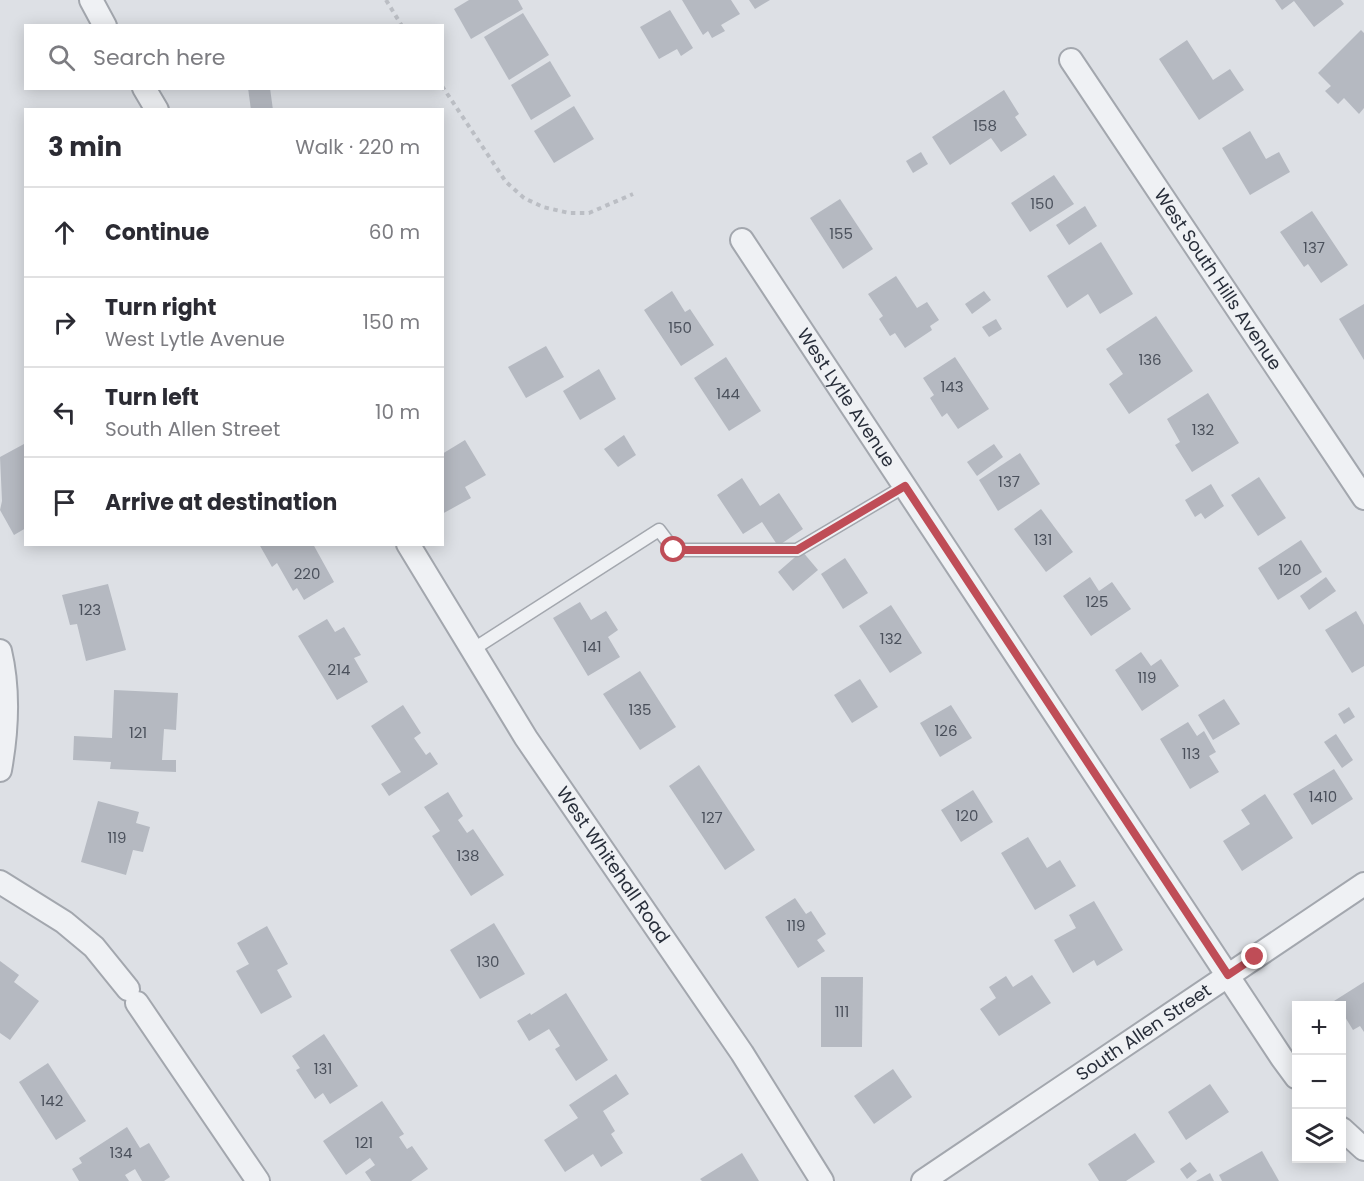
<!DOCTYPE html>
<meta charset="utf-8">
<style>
body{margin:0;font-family:Poppins,sans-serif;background:#f2f2f3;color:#2b2b33}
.controls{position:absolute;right:18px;bottom:18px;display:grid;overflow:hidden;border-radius:0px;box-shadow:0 3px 15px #0003}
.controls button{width:54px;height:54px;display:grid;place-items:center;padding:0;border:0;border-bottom:2px solid #e1e1e2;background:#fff;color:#2b2b33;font:30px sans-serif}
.stop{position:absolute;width:18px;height:18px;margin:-14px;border:4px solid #bf4d57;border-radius:50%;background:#fff}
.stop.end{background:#bf4d57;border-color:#fff;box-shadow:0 2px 6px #0008}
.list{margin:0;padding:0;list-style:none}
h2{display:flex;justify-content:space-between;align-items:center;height:78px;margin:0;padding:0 24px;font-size:26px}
h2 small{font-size:20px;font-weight:400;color:#7c7c81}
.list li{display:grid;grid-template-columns:39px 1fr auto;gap:18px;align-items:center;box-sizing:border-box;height:90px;padding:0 24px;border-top:2px solid #e1e1e2}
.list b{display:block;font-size:22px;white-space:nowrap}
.list p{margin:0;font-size:20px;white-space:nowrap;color:#7c7c81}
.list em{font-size:20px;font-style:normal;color:#7c7c81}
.icon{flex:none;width:33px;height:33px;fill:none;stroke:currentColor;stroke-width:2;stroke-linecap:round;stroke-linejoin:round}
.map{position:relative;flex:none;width:1364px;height:1181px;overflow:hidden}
.search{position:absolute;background:#fff;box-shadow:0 3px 15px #0003;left:24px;top:24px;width:420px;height:66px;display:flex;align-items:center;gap:15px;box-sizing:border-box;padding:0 21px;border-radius:0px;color:#7c7c81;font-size:22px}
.panel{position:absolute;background:#fff;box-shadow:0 3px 15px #0003;left:24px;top:108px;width:420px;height:438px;border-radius:0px}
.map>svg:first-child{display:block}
</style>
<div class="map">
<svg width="1364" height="1181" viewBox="0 0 1364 1181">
<rect width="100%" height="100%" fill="#dde0e5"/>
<g fill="#b5b9c1">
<polygon points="469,0 518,0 523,9 471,39 454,9"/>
<polygon points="682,0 731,0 740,14 721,25 725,31 712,38 708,31 703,35"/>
<polygon points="749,0 770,0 755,9"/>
<polygon points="1275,0 1341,0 1344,4 1314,27 1294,1 1282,10"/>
<polygon points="670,10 693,48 681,56 677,49 659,59 640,27"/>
<polygon points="523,13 549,55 509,80 484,37"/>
<polygon points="1361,30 1364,33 1364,108 1359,114 1344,98 1338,104 1325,91 1331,86 1318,73"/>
<polygon points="1187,40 1213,80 1230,69 1244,90 1199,120 1159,59"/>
<polygon points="550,61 571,96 531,120 511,85"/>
<polygon points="248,88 270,88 273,110 251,110"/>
<polygon points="1004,90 1019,114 1015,117 1027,135 1001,152 991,138 950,165 932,137"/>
<polygon points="574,106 594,139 554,163 534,131"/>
<polygon points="1250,131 1266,159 1279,152 1290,172 1250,195 1222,148"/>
<polygon points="921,152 928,164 913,173 906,161"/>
<polygon points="1054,175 1074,204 1030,232 1011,203"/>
<polygon points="840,199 873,249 843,269 810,218"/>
<polygon points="1085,206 1097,226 1069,245 1056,225"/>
<polygon points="1312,211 1348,265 1321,283 1308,264 1304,267 1280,232"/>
<polygon points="1101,242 1133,294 1100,314 1088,294 1067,308 1047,276"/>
<polygon points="896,276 917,308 927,302 939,320 930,326 932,330 905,348 895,333 890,336 879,319 883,316 868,294"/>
<polygon points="672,291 685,312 690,309 714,345 681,366 644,310"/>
<polygon points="984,291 991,300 972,314 965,304"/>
<polygon points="1364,304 1364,360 1339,319"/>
<polygon points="1156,316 1193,371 1129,414 1109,384 1123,374 1106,349"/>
<polygon points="996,319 1002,329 989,337 982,327"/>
<polygon points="546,346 564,377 526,398 508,367"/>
<polygon points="726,357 761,411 729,431 694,378"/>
<polygon points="955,357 989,409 958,429 947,413 942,417 930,398 934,395 923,378"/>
<polygon points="599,369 616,399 580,420 563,391"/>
<polygon points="1208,393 1239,443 1192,472 1175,445 1180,442 1167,419"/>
<polygon points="624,435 636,455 618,467 604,449"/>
<polygon points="465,440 486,475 465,487 471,498 442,514 442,454"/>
<polygon points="24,444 26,528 14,535 0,510 2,501 0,457"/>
<polygon points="994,444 1003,457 977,476 967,462"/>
<polygon points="1020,453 1040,484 998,511 979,480"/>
<polygon points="1259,477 1286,518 1258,536 1231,495"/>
<polygon points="742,478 760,506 779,493 803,529 778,546 762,522 743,534 717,495"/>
<polygon points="1211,484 1224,506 1205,519 1201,513 1195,517 1185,500"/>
<polygon points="1041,509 1073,552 1046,572 1014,529"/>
<polygon points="1301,540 1322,572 1278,600 1258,568"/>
<polygon points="259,544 313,544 334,582 304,600 297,588 293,591 277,563 272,567"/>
<polygon points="802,551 818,570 793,591 778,572"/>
<polygon points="845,558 868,593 843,609 821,574"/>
<polygon points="1090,577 1099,591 1112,582 1131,609 1091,636 1063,596"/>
<polygon points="1326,577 1336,591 1309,610 1300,596"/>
<polygon points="108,584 126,650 86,661 77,624 70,625 62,595"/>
<polygon points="580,602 591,620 606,611 618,630 608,637 620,657 588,676 553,618"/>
<polygon points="891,605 922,653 890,673 859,626"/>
<polygon points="1356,611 1364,625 1364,666 1352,673 1325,630"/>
<polygon points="327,619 335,632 344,627 361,655 354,658 368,682 337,700 298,636"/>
<polygon points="1141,652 1151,666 1161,659 1179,686 1142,711 1115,670"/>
<polygon points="640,671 676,727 640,750 603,694"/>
<polygon points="860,679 878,707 852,723 834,695"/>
<polygon points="114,690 178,693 176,730 164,729 162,760 176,760 176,772 110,769 111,762 73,760 74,736 112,738"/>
<polygon points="1224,699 1240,724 1213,740 1198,715"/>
<polygon points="403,705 421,733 414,738 426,755 430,752 438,764 389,796 381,784 401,772 371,726"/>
<polygon points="951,705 972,738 940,757 920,723"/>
<polygon points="1349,707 1355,717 1344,724 1338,714"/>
<polygon points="1188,722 1197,736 1204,731 1216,752 1209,756 1219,772 1190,789 1160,739"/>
<polygon points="1336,734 1353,760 1342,768 1324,742"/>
<polygon points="699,765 755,850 725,870 669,786"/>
<polygon points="1334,769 1353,799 1312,825 1293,794"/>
<polygon points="973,790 993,822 961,842 941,810"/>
<polygon points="448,792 463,816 458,820 467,833 473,829 504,875 471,896 432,836 440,831 424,807"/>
<polygon points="1265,794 1293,838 1242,871 1223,841 1250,824 1241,810"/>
<polygon points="98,801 139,812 136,823 150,827 143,852 133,850 126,875 81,862"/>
<polygon points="1028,837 1047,868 1060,860 1076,886 1035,910 1001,853"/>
<polygon points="795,898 806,914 811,911 826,934 817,940 825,951 798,968 765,917"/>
<polygon points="1094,901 1123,950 1097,966 1094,960 1073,973 1054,940 1076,928 1069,915"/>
<polygon points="494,923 525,974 480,999 450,950"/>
<polygon points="267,926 288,964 277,970 292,997 261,1014 236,971 249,964 237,943"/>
<polygon points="0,961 19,975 14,982 39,1001 10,1040 0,1033"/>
<polygon points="1032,975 1051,1003 999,1036 980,1009 996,998 989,987 1006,976 1013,987"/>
<polygon points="821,977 863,977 862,1047 821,1047"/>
<polygon points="1364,982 1364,1032 1360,1026 1353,1030 1342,1012 1342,1006 1337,1006 1334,1001"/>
<polygon points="566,993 608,1060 576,1081 555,1049 560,1046 549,1029 529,1041 517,1021 530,1013 531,1015"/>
<polygon points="324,1034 358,1086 330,1104 323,1093 315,1099 296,1070 300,1068 292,1056"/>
<polygon points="48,1063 86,1121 56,1140 19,1082"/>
<polygon points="893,1069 912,1097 874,1124 854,1096"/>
<polygon points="616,1074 629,1094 603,1111 615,1131 611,1134 623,1153 601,1167 593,1154 565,1172 544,1140 578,1118 569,1105"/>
<polygon points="1210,1084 1229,1112 1186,1140 1168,1112"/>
<polygon points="382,1101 404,1134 399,1137 407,1149 412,1146 428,1169 411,1181 371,1181 365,1172 375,1165 370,1158 346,1175 323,1141"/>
<polygon points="127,1127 140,1148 149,1143 170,1177 164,1181 142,1181 135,1169 125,1175 129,1181 79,1181 72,1169 82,1163 79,1158"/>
<polygon points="1135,1133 1155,1162 1126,1181 1099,1181 1088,1164"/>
<polygon points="1262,1151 1279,1181 1222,1181 1219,1175"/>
<polygon points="742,1153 759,1181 702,1181 700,1179"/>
<polygon points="1190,1162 1197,1171 1187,1179 1180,1169"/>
<polygon points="1210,1173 1214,1181 1196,1181"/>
</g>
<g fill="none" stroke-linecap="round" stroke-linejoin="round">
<g stroke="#a3a7ae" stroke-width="15">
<polyline id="lane" points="472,650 659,530 674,550 797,550 905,486"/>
</g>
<g stroke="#a3a7ae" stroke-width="26">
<g id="street">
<polyline points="91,0 105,26"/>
<path id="s1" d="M1071 60 1364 498"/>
<polyline points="144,88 157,110"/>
<path id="s2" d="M742 240 1282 1058 1296 1077"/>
<path id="s3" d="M408 544 526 738 742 1053 822 1181"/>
<path d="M0 651C9 689 7 731 0 770"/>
<polyline points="0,882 64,922 94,947 128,989"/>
<polyline points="137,1003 258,1181"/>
<polyline points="1342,1129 1364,1149"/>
<path id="s4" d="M923 1181 1364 884"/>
</g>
</g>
<g stroke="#bbbec4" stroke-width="4" stroke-dasharray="4.5 4.5" stroke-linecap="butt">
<polyline points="386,0 402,26"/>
<polyline points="442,86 506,182 524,198 543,207 569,213 589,213 633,194"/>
</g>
<use href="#lane" stroke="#eff1f4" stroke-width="12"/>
<use href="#street" stroke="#eff1f4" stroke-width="22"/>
</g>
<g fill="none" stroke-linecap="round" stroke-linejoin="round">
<polyline stroke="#bf4d57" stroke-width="8" points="674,550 797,550 905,486 1228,975 1255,957"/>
</g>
<g text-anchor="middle" stroke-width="5" stroke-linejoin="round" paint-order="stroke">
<g font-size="15" fill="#4b515c">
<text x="985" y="131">158</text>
<text x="1042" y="209">150</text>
<text x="841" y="239">155</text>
<text x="1314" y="253">137</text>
<text x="680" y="333">150</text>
<text x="1150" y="365">136</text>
<text x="952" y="392">143</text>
<text x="728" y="399">144</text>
<text x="1203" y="435">132</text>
<text x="1009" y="487">137</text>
<text x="1043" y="545">131</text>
<text x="1290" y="575">120</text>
<text x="307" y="579">220</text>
<text x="1097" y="607">125</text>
<text x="90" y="615">123</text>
<text x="891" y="644">132</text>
<text x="592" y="652">141</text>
<text x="339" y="675">214</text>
<text x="1147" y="683">119</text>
<text x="640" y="715">135</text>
<text x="946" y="736">126</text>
<text x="138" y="738">121</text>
<text x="1191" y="759">113</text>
<text x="1323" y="802">1410</text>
<text x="967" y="821">120</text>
<text x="712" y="823">127</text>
<text x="117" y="843">119</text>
<text x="468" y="861">138</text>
<text x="796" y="931">119</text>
<text x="488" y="967">130</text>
<text x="842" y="1017">111</text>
<text x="323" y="1074">131</text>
<text x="52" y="1106">142</text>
<text x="364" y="1148">121</text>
<text x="121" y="1158">134</text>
</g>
<g font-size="18" fill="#282e3a" stroke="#eceff3">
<text dy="6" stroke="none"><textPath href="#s1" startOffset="264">West South Hills Avenue</textPath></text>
<text dy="6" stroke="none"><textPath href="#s2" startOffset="189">West Lytle Avenue</textPath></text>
<text dy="6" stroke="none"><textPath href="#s3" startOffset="381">West Whitehall Road</textPath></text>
<text dy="6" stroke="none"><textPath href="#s4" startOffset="266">South Allen Street</textPath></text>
</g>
</g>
</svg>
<div class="controls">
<button>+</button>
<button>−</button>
<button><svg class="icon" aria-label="layers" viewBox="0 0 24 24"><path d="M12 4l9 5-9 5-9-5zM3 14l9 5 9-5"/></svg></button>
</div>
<div class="stop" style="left:674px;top:550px"></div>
<div class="stop end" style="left:1255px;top:957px"></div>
<div class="search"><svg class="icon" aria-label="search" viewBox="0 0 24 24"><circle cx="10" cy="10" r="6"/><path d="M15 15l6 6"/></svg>Search here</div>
<section class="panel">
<h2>3 min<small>Walk · 220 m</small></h2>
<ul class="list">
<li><svg class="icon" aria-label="ahead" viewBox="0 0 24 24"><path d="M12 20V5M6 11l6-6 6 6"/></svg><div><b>Continue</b></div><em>60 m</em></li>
<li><svg class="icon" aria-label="right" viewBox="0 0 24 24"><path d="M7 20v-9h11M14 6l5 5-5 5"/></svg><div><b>Turn right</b><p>West Lytle Avenue</p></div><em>150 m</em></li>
<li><svg class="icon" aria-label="left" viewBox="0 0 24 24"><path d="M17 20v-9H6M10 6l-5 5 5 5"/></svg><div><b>Turn left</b><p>South Allen Street</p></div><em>10 m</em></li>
<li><svg class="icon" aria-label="arrive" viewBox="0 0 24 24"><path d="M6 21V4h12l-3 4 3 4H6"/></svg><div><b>Arrive at destination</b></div></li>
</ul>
</section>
</div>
